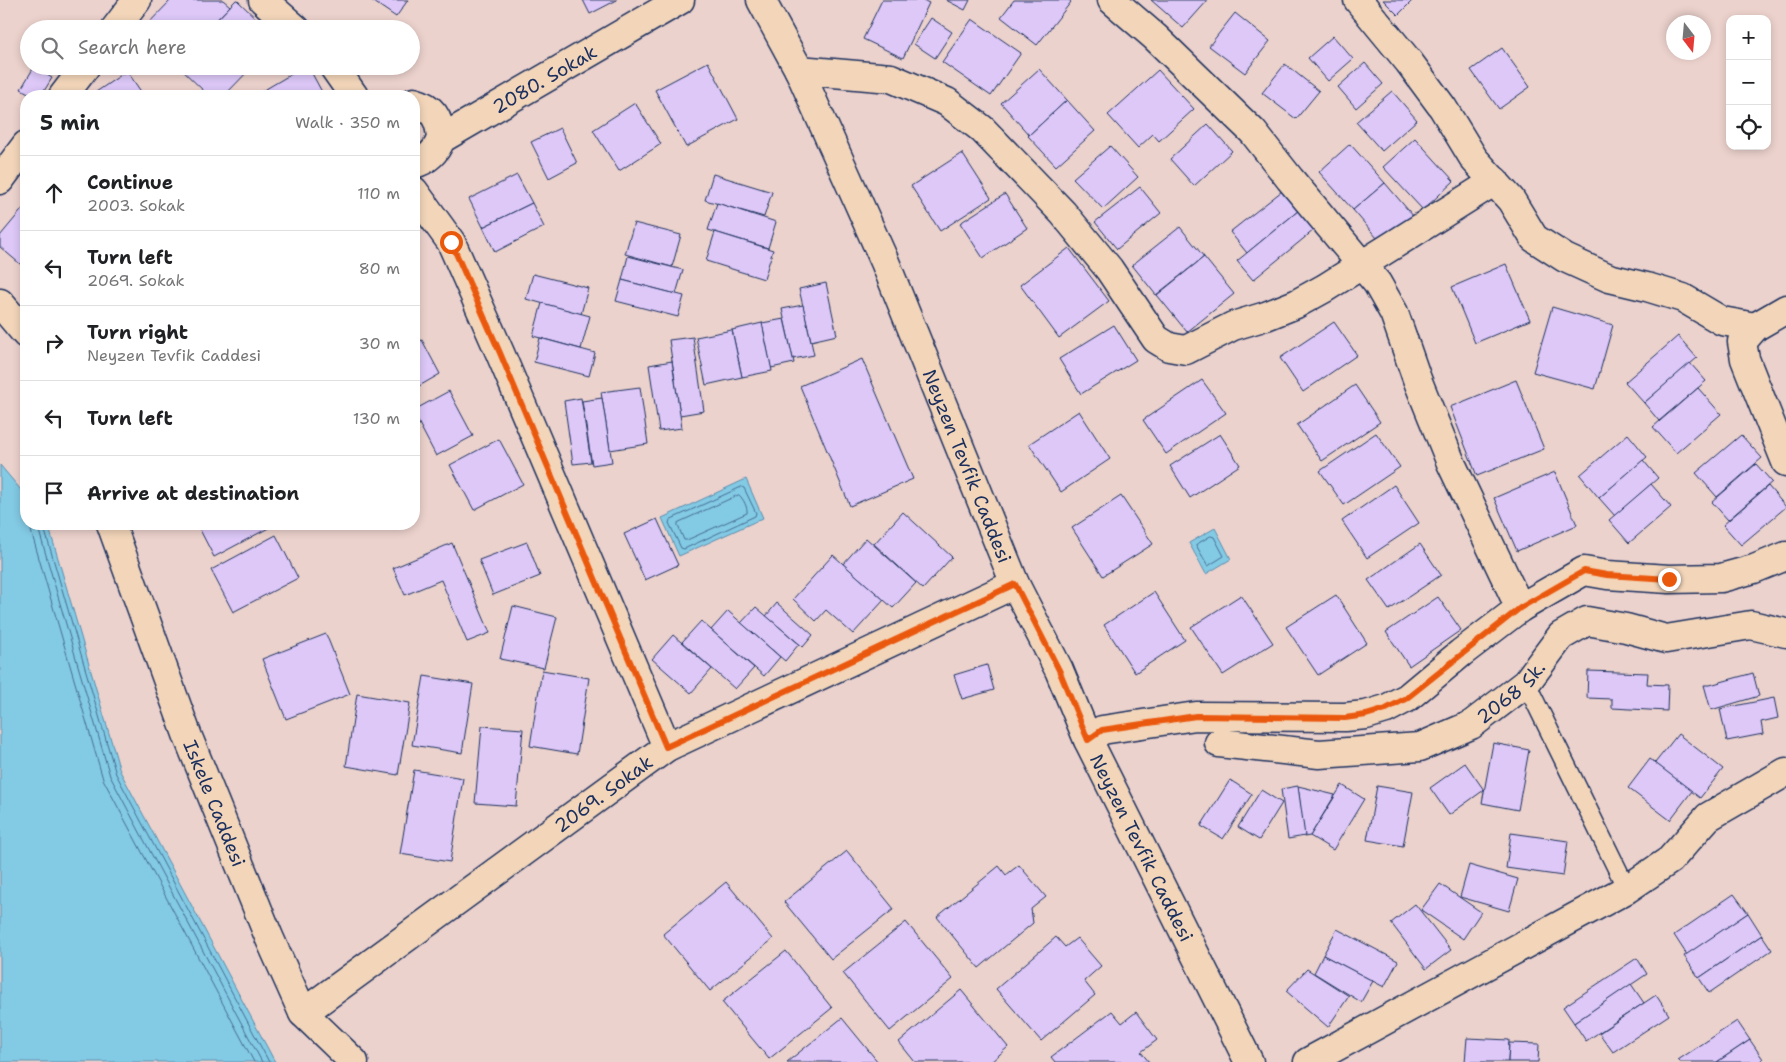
<!DOCTYPE html>
<meta charset="utf-8">
<style>
body{margin:0;font-family:"Shantell Sans",sans-serif;background:#f6f6f6;color:#202124}
.controls{position:absolute;right:15px;top:15px;display:grid;overflow:hidden;border-radius:10px;box-shadow:0 2px 8px #0003}
.controls button{width:45px;height:45px;display:grid;place-items:center;padding:0;border:0;border-bottom:1px solid #e0e0e0;background:#fff;color:#202124;font:25px sans-serif}
.compass{position:absolute;left:1666px;top:15px;width:45px;height:45px;border-radius:50%;background:#fff;box-shadow:0 2px 8px #0003;rotate:164deg}
.stop{position:absolute;width:15px;height:15px;margin:-11px;border:4px solid #ea580c;border-radius:50%;background:#fff}
.stop.end{background:#ea580c;border-color:#fff;box-shadow:0 1px 5px #0008}
.list{margin:0;padding:0;list-style:none}
h2{display:flex;justify-content:space-between;align-items:center;height:65px;margin:0;padding:0 20px;font-size:21px}
h2 small{font-size:16px;font-weight:400;color:#757577}
.list li{display:grid;grid-template-columns:32px 1fr auto;gap:15px;align-items:center;box-sizing:border-box;height:75px;padding:0 20px;border-top:1px solid #e0e0e0}
.list b{display:block;font-size:19px;white-space:nowrap}
.list p{margin:0;font-size:16px;white-space:nowrap;color:#757577}
.list em{font-size:16px;font-style:normal;color:#757577}
.icon{flex:none;width:28px;height:28px;fill:none;stroke:currentColor;stroke-width:2;stroke-linecap:round;stroke-linejoin:round}
.map{position:relative;flex:none;width:1786px;height:1062px;overflow:hidden}
.search{position:absolute;background:#fff;box-shadow:0 2px 8px #0003;left:20px;top:20px;width:400px;height:55px;display:flex;align-items:center;gap:12px;box-sizing:border-box;padding:0 18px;border-radius:28px;color:#757577;font-size:19px}
.panel{position:absolute;background:#fff;box-shadow:0 2px 8px #0003;left:20px;top:90px;width:400px;height:440px;border-radius:20px}
.map>svg:first-child{display:block}
</style>
<div class="map">
<svg width="1786" height="1062" viewBox="0 0 1786 1062">
<rect width="100%" height="100%" fill="#ecd2cd"/>
<filter id="ink" filterUnits="userSpaceOnUse"><feTurbulence type="fractalNoise" baseFrequency=".02" numOctaves="2"/><feDisplacementMap in="SourceGraphic" scale="10" xChannelSelector="R" yChannelSelector="G"/><feConvolveMatrix kernelMatrix="1 2 1 2 8 2 1 2 1" color-interpolation-filters="sRGB"/></filter>
<g filter="url(#ink)">
<g fill="#83cae4" stroke="#598cae">
<polygon points="0,465 26,496 26,524 48,524 120,771 275,1062 0,1062"/>
<polygon points="746,479 763,518 679,556 662,518"/>
<polygon points="1215,528 1231,559 1206,574 1189,543"/>
</g>
<g fill="none" stroke-linecap="round" stroke-linejoin="round">
<g stroke="#456d94" stroke-width="1">
<polygon points="742,487 744,488 756,513 755,516 684,549 681,548 669,523 670,520"/>
<path d="M739 495C743 498 748 508 747 513L687 540H684L678 526V523Z"/>
<polyline points="29,524 103,779 254,1062"/>
<polyline points="37,524 110,776 262,1062"/>
<polyline points="43,524 116,774 269,1062"/>
<polygon points="1211,536 1214,537 1224,556 1208,566 1196,545"/>
</g>
</g>
<g fill="#ddc8f8" stroke="#1b2f5e">
<polygon points="171,0 223,0 230,6 208,29 143,29"/>
<polygon points="236,0 237,0 267,29 208,29"/>
<polygon points="371,0 408,0 396,17"/>
<polygon points="583,0 617,0 590,14"/>
<polygon points="882,0 923,0 929,3 903,58 863,39"/>
<polygon points="946,0 970,0 965,10"/>
<polygon points="1014,0 1069,0 1071,2 1037,45 1001,17"/>
<polygon points="1151,0 1208,0 1183,28"/>
<polygon points="1383,0 1413,0 1398,15"/>
<polygon points="1235,13 1270,41 1245,73 1209,46"/>
<polygon points="931,18 952,32 935,58 914,44"/>
<polygon points="972,19 1021,53 991,96 942,62"/>
<polygon points="1333,36 1353,59 1328,81 1308,58"/>
<polygon points="1502,48 1530,87 1499,109 1471,70"/>
<polygon points="708,62 738,119 686,147 655,90"/>
<polygon points="1365,63 1383,84 1356,108 1338,87"/>
<polygon points="1285,64 1319,91 1296,119 1262,93"/>
<polygon points="178,66 253,66 224,96 209,96"/>
<polygon points="305,66 308,66 322,92 314,96 254,96"/>
<polygon points="34,67 52,78 41,96 34,96 21,89"/>
<polygon points="1039,69 1067,100 1029,135 1001,103"/>
<polygon points="1158,70 1194,109 1159,141 1153,134 1138,148 1108,115"/>
<polygon points="127,71 144,96 98,96 96,92"/>
<polygon points="1392,91 1417,120 1382,151 1356,122"/>
<polygon points="1067,100 1095,131 1056,166 1028,136"/>
<polygon points="635,103 661,144 619,171 593,130"/>
<polygon points="1208,124 1232,151 1194,186 1170,159"/>
<polygon points="560,128 577,163 549,178 531,142"/>
<polygon points="1415,138 1454,181 1423,210 1383,167"/>
<polygon points="1350,144 1385,183 1353,210 1319,172"/>
<polygon points="1110,146 1138,177 1103,209 1073,178"/>
<polygon points="962,153 991,198 940,231 911,186"/>
<polygon points="713,174 772,192 764,217 705,200"/>
<polygon points="517,175 532,203 483,227 469,199"/>
<polygon points="1385,183 1414,217 1383,245 1353,210"/>
<polygon points="1140,187 1161,213 1117,249 1095,222"/>
<polygon points="1282,191 1298,211 1247,253 1230,232"/>
<polygon points="1005,194 1027,228 983,258 960,223"/>
<polygon points="532,203 544,227 495,252 483,227"/>
<polygon points="717,203 776,222 768,248 708,230"/>
<polygon points="25,206 26,207 26,269 0,247 0,236"/>
<polygon points="1298,211 1314,230 1253,280 1237,261"/>
<polygon points="634,223 681,235 672,267 625,254"/>
<polygon points="1180,227 1204,257 1156,295 1132,265"/>
<polygon points="715,232 773,250 764,279 706,261"/>
<polygon points="1069,248 1109,301 1059,338 1020,285"/>
<polygon points="628,256 683,270 676,294 622,280"/>
<polygon points="1204,257 1234,294 1187,332 1157,295"/>
<polygon points="1506,264 1530,320 1475,343 1452,287"/>
<polygon points="533,274 588,288 581,314 526,299"/>
<polygon points="622,280 684,296 678,317 616,301"/>
<polygon points="826,283 837,335 811,341 799,289"/>
<polygon points="542,303 590,316 581,349 533,336"/>
<polygon points="803,305 814,355 793,359 782,309"/>
<polygon points="1552,307 1613,325 1595,389 1533,372"/>
<polygon points="784,319 794,363 771,368 762,323"/>
<polygon points="1334,322 1357,355 1303,392 1280,358"/>
<polygon points="762,323 772,371 742,377 732,330"/>
<polygon points="1114,325 1136,360 1081,394 1059,359"/>
<polygon points="732,330 742,377 706,385 696,337"/>
<polygon points="1678,336 1697,358 1644,403 1625,382"/>
<polygon points="693,337 704,411 680,415 669,340"/>
<polygon points="540,338 595,353 589,376 534,362"/>
<polygon points="422,340 440,374 414,389 414,344"/>
<polygon points="862,359 913,479 850,506 800,386"/>
<polygon points="672,361 682,428 659,431 649,365"/>
<polygon points="1690,363 1706,381 1659,421 1644,403"/>
<polygon points="1202,380 1226,413 1166,454 1143,420"/>
<polygon points="1516,380 1544,449 1477,476 1450,407"/>
<polygon points="1355,385 1380,422 1322,461 1297,425"/>
<polygon points="640,387 648,444 610,450 601,392"/>
<polygon points="1698,388 1721,414 1676,453 1653,427"/>
<polygon points="449,391 473,436 436,456 414,414 414,410"/>
<polygon points="581,398 591,462 573,464 564,401"/>
<polygon points="602,398 612,462 592,465 582,401"/>
<polygon points="1079,411 1110,459 1061,492 1029,444"/>
<polygon points="1376,433 1400,467 1344,505 1320,471"/>
<polygon points="1220,434 1240,465 1190,498 1170,466"/>
<polygon points="1628,434 1647,457 1599,498 1580,475"/>
<polygon points="1741,435 1762,458 1717,497 1696,473"/>
<polygon points="499,439 523,484 474,510 450,465"/>
<polygon points="1643,460 1658,478 1615,516 1599,498"/>
<polygon points="1756,464 1772,482 1728,520 1712,502"/>
<polygon points="1555,472 1577,525 1517,551 1494,498"/>
<polygon points="1651,484 1671,507 1629,543 1609,520"/>
<polygon points="1394,485 1419,523 1367,558 1342,521"/>
<polygon points="1768,486 1786,507 1741,545 1723,525"/>
<polygon points="1121,496 1153,544 1103,576 1072,528"/>
<polygon points="903,512 952,557 923,589 874,544"/>
<polygon points="657,519 678,565 645,580 624,534"/>
<polygon points="197,524 276,524 214,557"/>
<polygon points="276,535 298,578 233,612 211,570"/>
<polygon points="866,538 916,583 893,608 843,564"/>
<polygon points="527,542 540,576 493,595 479,560"/>
<polygon points="452,543 490,633 467,642 441,580 405,595 393,568"/>
<polygon points="1420,544 1441,575 1389,610 1368,580"/>
<polygon points="833,555 884,600 853,634 826,610 816,621 793,599"/>
<polygon points="1154,592 1185,640 1135,673 1104,625"/>
<polygon points="1241,595 1273,643 1223,675 1191,627"/>
<polygon points="1336,595 1367,643 1318,675 1286,627"/>
<polygon points="1438,597 1461,630 1409,666 1386,632"/>
<polygon points="777,603 813,635 803,647 766,616"/>
<polygon points="513,606 557,617 544,668 500,659"/>
<polygon points="756,607 799,644 785,661 741,623"/>
<polygon points="728,611 780,657 764,676 711,630"/>
<polygon points="701,621 754,668 735,689 682,642"/>
<polygon points="326,634 350,694 286,719 262,659"/>
<polygon points="673,635 712,669 691,693 652,659"/>
<polygon points="987,665 994,690 962,699 954,675"/>
<polygon points="542,670 589,678 577,754 530,746"/>
<polygon points="1588,671 1648,673 1647,684 1668,685 1667,711 1612,708 1612,699 1587,698"/>
<polygon points="1753,673 1759,696 1711,710 1704,685 1710,685"/>
<polygon points="424,676 473,684 462,753 412,745"/>
<polygon points="357,694 410,703 398,775 346,766"/>
<polygon points="1774,698 1778,718 1761,722 1763,734 1727,741 1720,709"/>
<polygon points="482,726 523,729 516,806 475,803"/>
<polygon points="1678,734 1723,769 1700,798 1655,763"/>
<polygon points="1493,743 1529,750 1518,810 1482,803"/>
<polygon points="1650,759 1692,791 1670,820 1628,788"/>
<polygon points="1465,763 1484,790 1449,815 1430,788"/>
<polygon points="414,770 463,778 450,862 400,854"/>
<polygon points="1230,780 1252,794 1223,839 1201,826"/>
<polygon points="1342,785 1364,799 1333,850 1310,836"/>
<polygon points="1298,786 1335,795 1310,836 1304,837"/>
<polygon points="1298,786 1305,836 1288,839 1281,789"/>
<polygon points="1377,786 1413,792 1403,846 1367,840"/>
<polygon points="1261,790 1282,803 1259,840 1238,827"/>
<polygon points="1511,833 1568,841 1563,876 1506,868"/>
<polygon points="847,851 894,909 831,959 784,902"/>
<polygon points="1019,865 1046,897 1031,909 1033,923 979,968 937,917 999,866 1006,875"/>
<polygon points="1469,865 1518,879 1509,911 1460,897"/>
<polygon points="726,882 773,939 710,991 663,934"/>
<polygon points="1440,884 1481,912 1463,939 1421,910"/>
<polygon points="1734,894 1748,913 1687,955 1674,935"/>
<polygon points="1415,904 1451,950 1426,969 1391,923"/>
<polygon points="1748,913 1762,935 1699,978 1684,956"/>
<polygon points="906,922 953,979 890,1031 843,973"/>
<polygon points="1337,929 1398,961 1384,987 1323,955"/>
<polygon points="1762,935 1772,950 1709,993 1699,978"/>
<polygon points="1056,937 1065,947 1077,938 1101,966 1084,981 1095,995 1041,1041 996,989"/>
<polygon points="786,951 832,1008 769,1059 722,1002"/>
<polygon points="1323,955 1373,981 1361,1002 1314,973"/>
<polygon points="1637,958 1647,974 1574,1023 1563,1007"/>
<polygon points="1307,969 1349,996 1328,1027 1286,991"/>
<polygon points="1631,984 1644,1003 1586,1041 1574,1023"/>
<polygon points="961,990 1008,1047 991,1062 915,1062 899,1042"/>
<polygon points="1656,995 1669,1015 1613,1052 1599,1033"/>
<polygon points="1112,1011 1122,1023 1136,1012 1157,1040 1141,1052 1149,1062 1055,1062 1051,1057"/>
<polygon points="842,1018 878,1062 787,1062"/>
<polygon points="1737,1021 1750,1040 1717,1062 1680,1062 1678,1060"/>
<polygon points="1467,1038 1509,1040 1508,1062 1465,1062"/>
<polygon points="1750,1040 1763,1059 1759,1062 1717,1062"/>
<polygon points="1509,1043 1539,1044 1538,1062 1508,1062"/>
</g>
<g fill="none" stroke-linecap="round" stroke-linejoin="round">
<g stroke="#1b2f5e" stroke-width="21">
<polyline id="service" points="1526,683 1627,889"/>
</g>
<g stroke="#1b2f5e" stroke-width="31">
<g id="minor">
<polyline points="263,0 296,29"/>
<polyline points="1112,0 1155,37 1253,132 1290,179 1377,283 1394,313 1417,379 1451,463 1520,608"/>
<polyline points="1358,0 1409,62 1443,108 1474,159 1511,200 1534,238 1565,258 1609,278 1647,287 1683,298 1722,321 1755,327"/>
<polyline points="115,29 137,0"/>
<polyline points="333,66 354,96"/>
<polyline points="799,70 891,78 947,102 982,129 1063,213 1109,269 1156,339 1169,347 1186,350 1233,326 1266,316 1296,304 1325,288 1495,181"/>
<polyline points="63,96 86,66"/>
<path d="M414 102C433 107 440 119 441 139"/>
<path id="s1" d="M414 164C428 160 436 152 441 139L680 0"/>
<polyline points="0,180 26,145"/>
<polyline points="414,191 451,242 500,353 667,747"/>
<polyline points="1786,309 1755,327 1742,342 1745,359 1786,462"/>
<polyline points="1088,740 1102,730 1196,716 1345,717 1366,715 1386,709 1407,698 1461,653 1520,608 1584,571 1607,575 1669,579 1721,578 1754,569 1786,556"/>
<path id="s2" d="M1219 743 1319 754 1420 747 1471 725 1526 683 1561 636 1587 621 1626 628 1666 639 1751 625 1786 633"/>
<path id="s3" d="M303 1013 667 747 1015 584"/>
<polyline points="1308,1062 1627,889 1670,860 1708,817 1786,772"/>
</g>
</g>
<g stroke="#1b2f5e" stroke-width="31">
<g id="tertiary">
<path id="s4" d="M761 0 799 70 885 262 1015 584 1059 670 1088 740 1249 1062"/>
<polyline points="0,303 26,334"/>
<path id="s5" d="M111 524 188 737 269 937 303 1013 354 1062"/>
</g>
</g>
<use href="#service" stroke="#f3d6ba" stroke-width="18"/>
<use href="#minor" stroke="#f3d6ba" stroke-width="28"/>
<use href="#tertiary" stroke="#f3d6ba" stroke-width="28"/>
</g>
</g>
<g fill="none" stroke-linecap="round" stroke-linejoin="round" filter="url(#ink)">
<polyline stroke="#ea580c" stroke-width="6" points="451,242 500,353 666,747 1015,584 1059,670 1088,740 1102,730 1196,716 1345,718 1366,715 1386,709 1407,698 1520,608 1584,571 1607,575 1669,579"/>
</g>
<g text-anchor="middle" stroke-width="4" stroke-linejoin="round" paint-order="stroke">
<g font-size="19" fill="#1b2f5e" stroke="#f3d6ba">
<text dy="7" stroke="none"><textPath href="#s1" startOffset="158">2080. Sokak</textPath></text>
<text dy="7" stroke="none"><textPath href="#s4" startOffset="510">Neyzen Tevfik Caddesi</textPath></text>
<text dy="7" stroke="none"><textPath href="#s2" startOffset="309">2068 Sk.</textPath></text>
<text dy="7" stroke="none"><textPath href="#s3" startOffset="372">2069. Sokak</textPath></text>
<text dy="7" stroke="none"><textPath href="#s5" startOffset="298">Iskele Caddesi</textPath></text>
<text dy="7" stroke="none"><textPath href="#s4" startOffset="930">Neyzen Tevfik Caddesi</textPath></text>
</g>
</g>
</svg>
<div class="controls">
<button>+</button>
<button>−</button>
<button><svg class="icon" aria-label="locate" viewBox="0 0 24 24"><circle cx="12" cy="12" r="6"/><path d="M12 2v4M12 18v4M2 12h4M18 12h4"/></svg></button>
</div>
<svg class="compass" viewBox="-18 -18 36 36"><path d="M0-13l5 13h-10z" fill="#e53935"/><path d="M0 13l5-13h-10z" fill="#757577"/></svg>
<div class="stop" style="left:451px;top:242px"></div>
<div class="stop end" style="left:1669px;top:579px"></div>
<div class="search"><svg class="icon" aria-label="search" viewBox="0 0 24 24"><circle cx="10" cy="10" r="6"/><path d="M15 15l6 6"/></svg>Search here</div>
<section class="panel">
<h2>5 min<small>Walk · 350 m</small></h2>
<ul class="list">
<li><svg class="icon" aria-label="ahead" viewBox="0 0 24 24"><path d="M12 20V5M6 11l6-6 6 6"/></svg><div><b>Continue</b><p>2003. Sokak</p></div><em>110 m</em></li>
<li><svg class="icon" aria-label="left" viewBox="0 0 24 24"><path d="M17 20v-9H6M10 6l-5 5 5 5"/></svg><div><b>Turn left</b><p>2069. Sokak</p></div><em>80 m</em></li>
<li><svg class="icon" aria-label="right" viewBox="0 0 24 24"><path d="M7 20v-9h11M14 6l5 5-5 5"/></svg><div><b>Turn right</b><p>Neyzen Tevfik Caddesi</p></div><em>30 m</em></li>
<li><svg class="icon" aria-label="left" viewBox="0 0 24 24"><path d="M17 20v-9H6M10 6l-5 5 5 5"/></svg><div><b>Turn left</b></div><em>130 m</em></li>
<li><svg class="icon" aria-label="arrive" viewBox="0 0 24 24"><path d="M6 21V4h12l-3 4 3 4H6"/></svg><div><b>Arrive at destination</b></div></li>
</ul>
</section>
</div>
